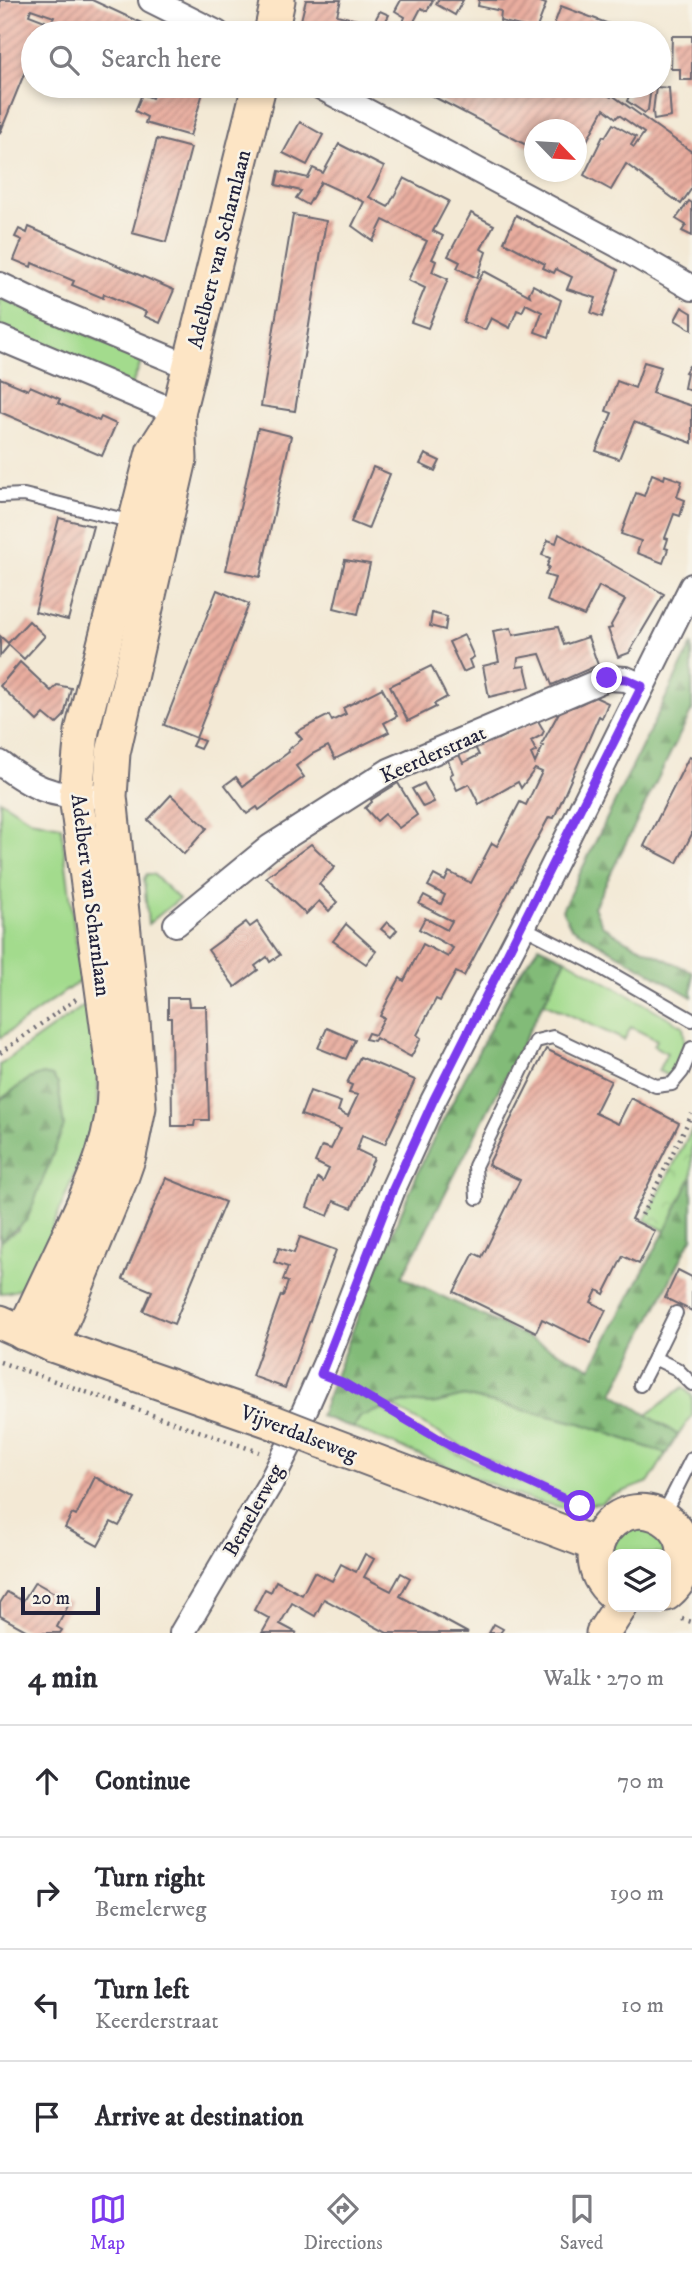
<!DOCTYPE html>
<meta charset="utf-8">
<style>
body{margin:0;font-family:"IM FELL DW Pica",serif;background:#f7f7f7;color:#2b2b33}
.controls{position:absolute;right:21px;bottom:21px;display:grid;overflow:hidden;border-radius:14px;box-shadow:0 4px 10px #0003}
.controls button{width:63px;height:63px;display:grid;place-items:center;padding:0;border:0;border-bottom:2px solid #e1e1e2;background:#fff;color:#2b2b33;font:35px sans-serif}
.compass{position:absolute;left:524px;top:119px;width:63px;height:63px;border-radius:50%;background:#fff;box-shadow:0 4px 10px #0003;rotate:115deg}
.scale{position:absolute;left:21px;bottom:18px;width:79px;box-sizing:border-box;padding-left:7px;border:4px solid #22223b;border-top:0;font-size:19px;line-height:24px;white-space:nowrap;color:#22223b;-webkit-text-stroke:5px #f7f3e8;paint-order:stroke}
.stop{position:absolute;width:21px;height:21px;margin:-16px;border:5px solid #7c3aed;border-radius:50%;background:#fff}
.stop.end{background:#7c3aed;border-color:#fff;box-shadow:0 2px 7px #0008}
.list{margin:0;padding:0;list-style:none}
h2{display:flex;justify-content:space-between;align-items:center;height:91px;margin:0;padding:0 28px;font-size:30px}
h2 small{font-size:23px;font-weight:400;color:#7c7c81}
.list li{display:grid;grid-template-columns:46px 1fr auto;gap:21px;align-items:center;box-sizing:border-box;height:112px;padding:0 28px;border-top:2px solid #e1e1e2}
.list b{display:block;font-size:26px;white-space:nowrap}
.list p{margin:0;font-size:23px;white-space:nowrap;color:#7c7c81}
.list em{font-size:23px;font-style:normal;color:#7c7c81}
.icon{flex:none;width:38px;height:38px;fill:none;stroke:currentColor;stroke-width:2;stroke-linecap:round;stroke-linejoin:round}
.map{position:relative;flex:none;width:692px;height:1633px;overflow:hidden}
.search{position:absolute;background:#fff;box-shadow:0 4px 10px #0003;left:21px;right:21px;top:21px;height:77px;display:flex;align-items:center;gap:18px;box-sizing:border-box;padding:0 24px;border-radius:38px;color:#7c7c81;font-size:26px}
.sheet{height:539px;background:#fff}
nav{display:flex;justify-content:space-around;align-items:center;box-sizing:border-box;height:98px;border-top:2px solid #e1e1e2;background:#fff;font-size:19px;color:#7c7c81}
nav a{display:grid;justify-items:center;gap:4px}
nav .on{color:#7c3aed}
.map>svg:first-child{display:block}
</style>
<div class="map">
<svg width="692" height="1633" viewBox="0 0 692 1633">
<defs>
<pattern id="forest-firs" width="22" height="20" patternUnits="userSpaceOnUse" patternTransform="scale(1.75)"><rect width="22" height="20" fill="#82bb78"/><path d="M5 1l3.5 6h-7zM16 11l3.5 6h-7z" fill="#6a9864"/></pattern>
<pattern id="park-crowns" width="20" height="18" patternUnits="userSpaceOnUse" patternTransform="scale(1.75)"><rect width="20" height="18" fill="#a3db8d"/><path d="M2 6a3 3 0 1 1 6 0M12 15a3 3 0 1 1 6 0" fill="none" stroke="#8cbc7b"/></pattern>
<pattern id="building-hatch" width="6" height="6" patternUnits="userSpaceOnUse" patternTransform="scale(1.75)"><rect width="6" height="6" fill="#e9ad9f"/><path d="M-1 1l2-2M0 6l6-6M5 7l2-2" fill="none" stroke="#bc8c83"/></pattern>
</defs>
<rect width="100%" height="100%" fill="#f7f3e8"/>
<filter id="ink" filterUnits="userSpaceOnUse"><feTurbulence type="fractalNoise" baseFrequency=".0143" numOctaves="2"/><feDisplacementMap in="SourceGraphic" scale="14" xChannelSelector="R" yChannelSelector="G"/><feConvolveMatrix kernelMatrix="1 2 1 2 8 2 1 2 1" color-interpolation-filters="sRGB"/></filter>
<filter id="wash" filterUnits="userSpaceOnUse"><feTurbulence type="fractalNoise" baseFrequency=".00686" numOctaves="4" result="noise"/><feDisplacementMap in="SourceGraphic" scale="28" xChannelSelector="R" yChannelSelector="G"/><feGaussianBlur stdDeviation="1.57" result="paint"/><feColorMatrix in="noise" values="0 0 0 0 0 0 0 0 0 0 0 0 0 0 0 0 0 1.4 0 .05"/><feComposite in="paint" operator="in"/></filter>
<g filter="url(#wash)">
<rect width="100%" height="100%" fill="#f3e9d5"/>
<g fill="#a3db8d" stroke="#627e64" stroke-width="2">
<polygon points="0,298 143,358 131,387 0,330"/>
<polygon points="0,800 31,820 61,826 81,980 0,1038"/>
<polygon points="147,874 153,874 179,899 148,924 144,879"/>
<polygon points="566,959 683,1026 685,1043 669,1076 658,1071 667,1053 654,1046 657,1040 631,1027 624,1040 544,1003"/>
<path d="M89 1002 98 1075V1116L37 1266C26 1284 22 1293 0 1293V1241L18 1230 29 1079 0 1100V1065Z"/>
<polygon points="683,1387 692,1396 692,1416 678,1435 647,1415"/>
<polygon points="463,1396 583,1424 666,1454 649,1482 611,1496 601,1503 583,1505 466,1449 392,1406 404,1402 433,1404"/>
<polygon points="381,1409 458,1454 569,1505 569,1509 530,1500 353,1428 360,1416"/>
<polygon points="641,1525 661,1532 672,1550 666,1577 666,1554 613,1554 613,1573 609,1550 621,1532"/>
</g>
<g fill="url(#forest-firs)" stroke="#526e5a" stroke-width="2">
<polygon points="692,644 692,710 594,907 602,925 625,940 692,972 692,997 571,927 562,910"/>
<polygon points="539,946 566,959 402,1277 591,1368 665,1231 692,1176 692,1237 613,1393 678,1435 666,1454 583,1424 464,1396 432,1404 404,1402 361,1416 353,1428 320,1416 365,1298 424,1158 516,978"/>
<polygon points="43,1074 52,1076 58,1084 64,1126 27,1220 0,1241 0,1100 29,1079"/>
</g>
<polygon fill="url(#park-crowns)" stroke="#627e64" stroke-width="2" points="692,1129 692,1176 665,1231 645,1220"/>
<g id="blocks">
<g fill="url(#building-hatch)">
<polygon points="0,0 92,0 163,33 78,33 52,21 54,17 31,9 29,15 45,21 40,33 33,33 33,52 0,133"/>
<polygon points="306,0 341,0 337,15 373,24 380,11 389,15 383,26 386,28 384,31 388,33 304,33 305,30 299,28"/>
<polygon points="401,0 433,0 427,11 421,8 408,33 400,31 405,17 395,11"/>
<polygon points="438,0 463,0 455,15 436,4"/>
<polygon points="479,0 535,0 546,4 536,30 500,21 501,11 478,6"/>
<polygon points="561,6 633,33 551,33"/>
<polygon points="672,36 692,36 692,80 680,80 680,69 671,69"/>
<polygon points="157,86 205,86 190,136 145,123 147,117 135,111 142,94 152,98"/>
<polygon points="413,86 528,86 534,89 536,86 588,86 611,97 612,95 692,152 692,188 681,204 626,164 611,190 584,175 603,136 605,137 613,124 636,137 631,145 634,147 644,133 619,115 616,118 604,109 577,159 577,130 534,130 534,149"/>
<polygon points="633,86 651,86 648,110 645,113 627,101"/>
<polygon points="656,87 669,88 671,117 654,120 653,112"/>
<polygon points="300,122 323,135 307,165 283,153"/>
<polygon points="157,139 191,148 166,242 132,233"/>
<polygon points="339,144 384,167 369,197 388,207 404,178 449,201 433,231 443,236 432,259 436,261 432,272 448,279 428,328 411,322 425,288 408,280 427,241 383,220 373,241 352,226 364,202 321,182 308,205 296,198 301,191 276,185 279,171 308,178 313,168 323,173"/>
<polygon points="689,201 692,203 692,236 682,231 686,225 676,219"/>
<polygon points="471,213 494,225 481,249 486,252 477,278 457,268 460,262 448,256"/>
<polygon points="293,215 326,221 295,411 261,406"/>
<polygon points="516,215 618,270 602,317 591,313 596,298 567,289 572,277 556,269 554,273 543,268 545,264 504,242"/>
<polygon points="29,227 174,290 160,323 144,316 146,312 104,294 103,298 72,285 74,281 32,263 31,267 14,260 22,240 15,237 19,229 27,233"/>
<polygon points="484,271 530,296 529,293 533,285 561,300 549,337 535,332 542,312 526,304 522,312 517,310 510,328 491,318 485,330 463,322 473,291"/>
<polygon points="682,307 692,313 692,330 675,320"/>
<polygon points="644,362 661,367 652,393 692,406 692,443 634,422 619,459 596,451 612,413 606,411 617,381 635,388"/>
<polygon points="689,366 692,367 692,391 684,388 687,373 685,372"/>
<polygon points="0,378 28,390 30,386 60,399 58,403 99,421 101,417 116,424 102,456 0,412"/>
<polygon points="258,428 291,436 260,577 226,570"/>
<polygon points="425,454 440,461 435,471 420,464"/>
<polygon points="373,467 390,474 368,529 351,522"/>
<polygon points="652,474 664,479 665,475 682,481 677,497 685,500 680,516 674,514 665,538 668,539 665,548 668,549 663,563 637,553 641,541 621,534 636,493 644,496"/>
<polygon points="59,518 93,526 68,620 35,612"/>
<polygon points="559,534 664,594 629,653 618,657 608,629 612,628 611,625 625,600 599,586 584,616 547,601 555,578 545,575 549,567 547,566 550,558 542,555 548,540 556,543"/>
<polygon points="345,560 370,564 358,614 334,608"/>
<polygon points="217,590 249,604 196,738 164,725"/>
<polygon points="432,613 447,617 445,630 430,626"/>
<polygon points="29,621 45,636 24,659 9,645 0,656 0,636 8,643"/>
<polygon points="558,627 564,645 588,637 598,665 552,685 540,654 518,658 517,667 525,666 530,687 489,697 483,666 499,662 493,631 511,628 513,635"/>
<polygon points="464,635 474,657 469,660 472,668 463,672 449,642"/>
<polygon points="20,662 51,691 57,685 71,688 64,716 56,724 44,714 37,721 0,686"/>
<polygon points="431,666 447,697 434,704 436,707 408,721 390,686"/>
<polygon points="382,688 397,716 384,723 389,732 335,759 328,746 312,754 296,766 304,777 259,810 257,807 247,814 225,785 236,777 243,786 289,752 288,750 302,739 296,732 329,715 332,721 346,714 343,708"/>
<polygon points="595,697 608,703 602,718 599,716 554,818 549,817 464,976 456,972 440,1001 436,999 417,1035 421,1038 411,1057 376,1038 374,1041 365,1039 368,1033 375,1035 384,1018 380,1016 389,998 400,978 404,981 423,944 448,957 453,948 419,929 425,918 447,930 452,921 419,904 424,895 441,904 445,895 428,886 434,875 445,881 449,872 471,883 492,843 497,846 520,802 526,805 542,772 535,769 521,788 518,782 479,804 469,784 457,790 450,775 453,773 447,758 458,753 463,763 479,755 474,745 496,734 498,739 537,719 544,731 542,735 531,741 536,751 531,754 535,763 543,746 541,745 561,709 576,706"/>
<polygon points="196,738 204,741 200,749 192,746"/>
<polygon points="689,757 692,758 692,834 677,863 644,846"/>
<polygon points="398,783 417,815 399,828 385,814 377,821 365,808 372,802 371,800"/>
<polygon points="424,783 434,802 423,807 412,789"/>
<polygon points="171,795 207,828 184,854 148,820"/>
<polygon points="311,844 335,867 319,884 337,902 329,911 319,901 306,914 266,877"/>
<polygon points="246,922 250,927 257,922 280,955 270,962 267,957 255,966 258,970 235,987 208,950"/>
<polygon points="387,922 397,930 391,937 381,929"/>
<polygon points="346,924 376,951 366,964 333,941"/>
<polygon points="168,998 188,998 189,1006 206,1006 209,1120 195,1120 194,1126 172,1126 171,1018 168,1018"/>
<polygon points="327,1028 355,1040 346,1059 318,1048"/>
<polygon points="546,1049 611,1081 595,1113 618,1124 631,1098 679,1123 631,1219 655,1231 639,1264 623,1256 604,1294 597,1290 591,1302 606,1310 590,1343 542,1319 536,1332 454,1292 474,1253 482,1257 520,1180 488,1165"/>
<polygon points="360,1057 415,1080 385,1144 362,1135 357,1150 374,1158 352,1208 334,1201 328,1216 307,1207 318,1178 323,1182 329,1169 315,1162 322,1146 331,1149 341,1129 301,1115 310,1091 341,1102 338,1111 348,1116 358,1095 349,1093 352,1085 347,1083"/>
<polygon points="166,1178 225,1202 174,1324 143,1311 152,1291 123,1279"/>
<polygon points="300,1237 336,1250 285,1388 252,1376 281,1295 283,1296 288,1282 283,1280 288,1267 274,1262 279,1248 294,1253"/>
<polygon points="678,1270 692,1277 692,1311 665,1298"/>
<polygon points="95,1477 135,1499 119,1526 111,1522 98,1546 65,1528 72,1514 76,1516"/>
<polygon points="365,1554 374,1559 364,1577 391,1591 401,1573 410,1578 400,1596 468,1633 387,1633 324,1599 315,1616 292,1603 280,1624 297,1633 262,1633 270,1619 254,1610 265,1589 271,1592 276,1581 302,1595 314,1572 332,1581 341,1564 356,1572"/>
<polygon points="35,1582 70,1602 57,1627 62,1630 60,1633 31,1633 0,1616 0,1603 7,1592 23,1601"/>
<polygon points="494,1624 503,1629 500,1633 489,1633"/>
</g>
</g>
</g>
<g filter="url(#ink)">
<use href="#blocks" fill-opacity="0" stroke="#6b6871" stroke-width="2"/>
<g fill="none" stroke-linecap="round" stroke-linejoin="round">
<g stroke="#6b6871" stroke-width="16">
<g id="lane">
<polyline points="0,496 24,495 133,522"/>
<polyline points="523,927 591,962 692,1020"/>
<polyline points="477,1198 475,1166 536,1041 553,1037 656,1086 672,1084 682,1072 692,1048"/>
<polyline points="654,1358 676,1313"/>
<polyline points="640,1385 654,1358 677,1369 692,1384"/>
<polyline points="662,1517 692,1458"/>
</g>
</g>
<g stroke="#6b6871" stroke-width="28">
<g id="street">
<polyline points="151,0 217,33"/>
<polyline points="319,86 618,245 692,288"/>
<polyline points="0,285 46,307 190,367"/>
<polyline points="0,338 178,413"/>
<path d="M0 763C32 787 51 797 92 796"/>
<polyline points="176,924 270,847 389,771 607,678 626,679 642,686"/>
<polyline points="182,1633 271,1482 289,1446 329,1355 393,1189 433,1101 523,927 692,586"/>
</g>
</g>
<g stroke="#6b6871" stroke-width="37">
<g id="secondary">
<polyline points="271,33 278,0"/>
<polyline points="0,1322 52,1345 273,1422"/>
<path d="M23 1333C38 1300 54 1267 69 1235 93 1183 117 1134 114 1076L76 796 82 731 153 452 178 413"/>
<polyline points="52,1345 122,1176 129,1156 139,1107 133,1020 110,796 113,753 180,459 178,413 259,86"/>
<polyline points="322,1441 597,1545"/>
<path d="M613 1593C565 1552 624 1484 670 1523 678 1530 684 1541 684 1552 686 1569 680 1583 666 1594"/>
<polyline points="603,1633 620,1607"/>
</g>
</g>
<g stroke="#6b6871" stroke-width="4.5" stroke-dasharray="2 5" stroke-linecap="butt">
<polyline points="0,1053 76,999"/>
<polyline points="642,1215 692,1114"/>
<polyline points="0,1362 259,1452"/>
<polyline points="342,1383 456,1449 561,1497"/>
<polyline points="682,1619 692,1622"/>
</g>
<use href="#lane" stroke="#fff" stroke-width="12"/>
<use href="#street" stroke="#fff" stroke-width="24"/>
<use href="#secondary" stroke="#fde5c5" stroke-width="33"/>
<g stroke="#6b6871" stroke-width="37" stroke-linecap="butt">
<polyline id="secondary-bridge" points="273,1422 322,1441"/>
</g>
<use href="#secondary-bridge" stroke="#fde5c5" stroke-width="33"/>
</g>
</g>
<g fill="none" stroke-linecap="round" stroke-linejoin="round" filter="url(#ink)">
<polyline stroke="#7c3aed" stroke-width="9" points="580,1506 456,1449 342,1382 321,1374 393,1189 433,1101 642,686 626,679 607,678"/>
</g>
<g text-anchor="middle" stroke-width="5" stroke-linejoin="round" paint-order="stroke">
<g font-size="21" fill="#22223b" stroke="#f7f3e8">
<text transform="translate(219 249) rotate(-76)" y="7">Adelbert van Scharnlaan</text>
<text transform="translate(433 754) rotate(-24)" y="7">Keerderstraat</text>
<text transform="translate(91 895) rotate(83)" y="7">Adelbert van Scharnlaan</text>
<text transform="translate(299 1433) rotate(21)" y="7">Vijverdalseweg</text>
<text transform="translate(253 1510) rotate(-61)" y="7">Bemelerweg</text>
</g>
</g>
</svg>
<div class="controls">
<button><svg class="icon" aria-label="layers" viewBox="0 0 24 24"><path d="M12 4l9 5-9 5-9-5zM3 14l9 5 9-5"/></svg></button>
</div>
<svg class="compass" viewBox="-18 -18 36 36"><path d="M0-13l5 13h-10z" fill="#e53935"/><path d="M0 13l5-13h-10z" fill="#7c7c81"/></svg>
<div class="scale">20 m</div>
<div class="stop" style="left:580px;top:1506px"></div>
<div class="stop end" style="left:607px;top:678px"></div>
<div class="search"><svg class="icon" aria-label="search" viewBox="0 0 24 24"><circle cx="10" cy="10" r="6"/><path d="M15 15l6 6"/></svg>Search here</div>
</div>
<section class="sheet">
<h2>4 min<small>Walk · 270 m</small></h2>
<ul class="list">
<li><svg class="icon" aria-label="ahead" viewBox="0 0 24 24"><path d="M12 20V5M6 11l6-6 6 6"/></svg><div><b>Continue</b></div><em>70 m</em></li>
<li><svg class="icon" aria-label="right" viewBox="0 0 24 24"><path d="M7 20v-9h11M14 6l5 5-5 5"/></svg><div><b>Turn right</b><p>Bemelerweg</p></div><em>190 m</em></li>
<li><svg class="icon" aria-label="left" viewBox="0 0 24 24"><path d="M17 20v-9H6M10 6l-5 5 5 5"/></svg><div><b>Turn left</b><p>Keerderstraat</p></div><em>10 m</em></li>
<li><svg class="icon" aria-label="arrive" viewBox="0 0 24 24"><path d="M6 21V4h12l-3 4 3 4H6"/></svg><div><b>Arrive at destination</b></div></li>
</ul>
</section>
<nav>
<a class="on"><svg class="icon" aria-label="map" viewBox="0 0 24 24"><path d="M3 6l6-2 6 2 6-2v14l-6 2-6-2-6 2zM9 4v14M15 6v14"/></svg>Map</a>
<a><svg class="icon" aria-label="directions" viewBox="0 0 24 24"><path d="M12 3l9 9-9 9-9-9zM9 14v-3h6M13 9l2 2-2 2"/></svg>Directions</a>
<a><svg class="icon" aria-label="saved" viewBox="0 0 24 24"><path d="M7 4h10v16l-5-4-5 4z"/></svg>Saved</a>
</nav>
